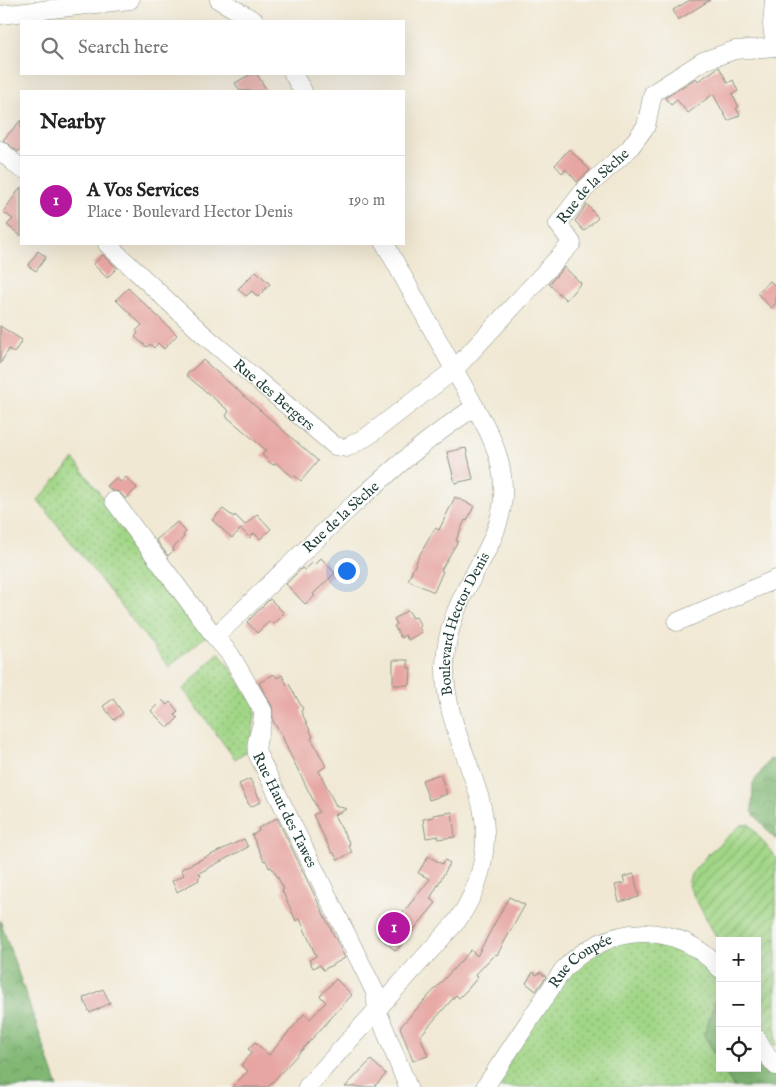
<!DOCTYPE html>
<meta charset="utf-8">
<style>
body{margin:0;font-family:"IM FELL English",serif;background:#f6f6f6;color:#222}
.controls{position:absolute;right:15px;bottom:15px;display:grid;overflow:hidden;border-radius:0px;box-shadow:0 5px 20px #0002}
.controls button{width:45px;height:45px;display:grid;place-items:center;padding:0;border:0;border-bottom:1px solid #e0e0e0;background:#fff;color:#222;font:25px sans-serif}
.you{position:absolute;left:346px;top:570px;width:18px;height:18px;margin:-12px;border:4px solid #fff;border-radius:50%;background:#1a73e8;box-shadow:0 0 0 8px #1a73e833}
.badge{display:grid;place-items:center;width:32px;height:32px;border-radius:50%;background:#b5179e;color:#fff;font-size:16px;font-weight:700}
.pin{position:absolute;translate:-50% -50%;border:2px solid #fff;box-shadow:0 1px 5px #0006}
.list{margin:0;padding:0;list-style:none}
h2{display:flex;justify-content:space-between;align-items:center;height:65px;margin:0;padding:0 20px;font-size:21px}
h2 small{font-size:16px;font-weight:400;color:#767676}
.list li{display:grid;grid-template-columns:32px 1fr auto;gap:15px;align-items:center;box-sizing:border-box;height:90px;padding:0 20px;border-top:1px solid #e0e0e0}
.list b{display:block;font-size:19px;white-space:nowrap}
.list p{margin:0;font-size:16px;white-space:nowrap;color:#767676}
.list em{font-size:16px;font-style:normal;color:#767676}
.icon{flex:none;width:28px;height:28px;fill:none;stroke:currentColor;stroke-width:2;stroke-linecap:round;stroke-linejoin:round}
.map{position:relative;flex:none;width:776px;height:1087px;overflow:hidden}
.search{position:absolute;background:#fff;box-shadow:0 5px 20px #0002;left:20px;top:20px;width:385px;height:55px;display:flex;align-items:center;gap:12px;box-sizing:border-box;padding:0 18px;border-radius:0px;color:#767676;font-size:19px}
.panel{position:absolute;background:#fff;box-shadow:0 5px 20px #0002;left:20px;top:90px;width:385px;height:155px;border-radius:0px}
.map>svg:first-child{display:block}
</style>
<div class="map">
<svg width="776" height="1087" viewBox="0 0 776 1087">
<defs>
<pattern id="grass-dots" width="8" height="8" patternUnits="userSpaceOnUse" patternTransform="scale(1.25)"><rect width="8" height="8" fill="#a1d686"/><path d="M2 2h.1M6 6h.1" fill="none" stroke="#83af6e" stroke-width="1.8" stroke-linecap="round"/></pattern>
<pattern id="forest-crowns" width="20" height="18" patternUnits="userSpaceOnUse" patternTransform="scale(1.25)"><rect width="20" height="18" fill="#80b773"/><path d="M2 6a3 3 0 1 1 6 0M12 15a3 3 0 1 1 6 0" fill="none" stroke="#68965f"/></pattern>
<pattern id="garden-furrows" width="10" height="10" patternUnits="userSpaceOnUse" patternTransform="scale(1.25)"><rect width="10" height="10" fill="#a1d686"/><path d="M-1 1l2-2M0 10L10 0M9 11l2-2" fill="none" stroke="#83af6e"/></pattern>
</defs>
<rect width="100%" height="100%" fill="#f6f6f2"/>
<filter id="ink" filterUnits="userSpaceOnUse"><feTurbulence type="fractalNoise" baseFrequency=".02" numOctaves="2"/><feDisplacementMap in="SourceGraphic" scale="10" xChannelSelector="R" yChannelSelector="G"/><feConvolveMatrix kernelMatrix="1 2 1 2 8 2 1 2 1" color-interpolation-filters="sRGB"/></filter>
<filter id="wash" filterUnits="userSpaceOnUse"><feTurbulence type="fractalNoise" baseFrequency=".0096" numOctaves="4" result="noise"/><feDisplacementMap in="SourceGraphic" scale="20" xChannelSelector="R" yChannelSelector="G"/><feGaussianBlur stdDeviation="1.12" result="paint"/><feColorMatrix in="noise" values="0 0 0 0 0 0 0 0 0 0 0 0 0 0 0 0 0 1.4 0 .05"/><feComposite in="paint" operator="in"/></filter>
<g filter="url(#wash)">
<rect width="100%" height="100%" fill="#f1e8d3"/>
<g fill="url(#grass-dots)" stroke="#608a5d">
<polygon points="74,459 206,636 169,667 38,500"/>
<polygon points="219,652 256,707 251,748 235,759 183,689"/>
<polygon points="623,938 681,945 720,974 720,997 716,999 704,1035 720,1062 720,1068 723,1068 734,1087 490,1087 567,971"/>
</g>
<g fill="url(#forest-crowns)" stroke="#507a54">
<polygon points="770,759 776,761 776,840 752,812 753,783"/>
<polygon points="0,920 58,1087 0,1087"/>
<polygon points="720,997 720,1062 704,1035 716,999"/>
<polygon points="757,1056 776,1076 776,1087 734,1087 723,1068 757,1068"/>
</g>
<polygon fill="url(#garden-furrows)" stroke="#608a5d" points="749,824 776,858 776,1045 765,1047 757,1032 757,941 720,941 720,944 688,885 691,874 709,853 741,825"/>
<g id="blocks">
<g fill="#e7a6a2">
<polygon points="690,0 710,0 678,20 673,10"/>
<polygon points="719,67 728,83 733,80 738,91 732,94 739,107 736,108 740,115 728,121 713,94 688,113 677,100 671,105 665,98 696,78 698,81"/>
<polygon points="251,74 257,74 267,91 240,91 235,83"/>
<polygon points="21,120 21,148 18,152 3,140"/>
<polygon points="569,149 590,170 577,182 566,169 562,173 555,165"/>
<polygon points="21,187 21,236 7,225 13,219 3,212"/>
<polygon points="587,204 598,218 584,231 575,221"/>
<polygon points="38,251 46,257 36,271 28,266"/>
<polygon points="103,255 117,268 107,278 93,264"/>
<polygon points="564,267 581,283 566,300 549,284"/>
<polygon points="256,271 270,284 258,297 252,291 246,296 238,289"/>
<polygon points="770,281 776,287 776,303 771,308 757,293"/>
<polygon points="128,288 177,335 164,349 158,343 154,348 150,344 147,347 135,337 138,333 136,331 142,325 116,300"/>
<polygon points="0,326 22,340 14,353 9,349 0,364"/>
<polygon points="203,360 318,461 301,481 295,476 293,477 276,463 273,465 262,455 266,450 226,416 229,411 186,375"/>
<polygon points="466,448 473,479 455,483 447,452"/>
<polygon points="126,477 137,488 126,499 119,492 112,491 107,486 116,478 121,482"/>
<polygon points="455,497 474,506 467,521 465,520 456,540 458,541 441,570 443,571 434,592 408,580 419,556 435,528 439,530"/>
<polygon points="223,509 234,517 235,515 245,525 257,514 271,529 260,539 254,533 250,538 241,529 232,538 212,520"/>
<polygon points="177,522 186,532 183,535 184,537 173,548 174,550 168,556 156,540"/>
<polygon points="321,558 335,573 313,594 315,596 305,604 286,584 302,568 305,570 312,563 314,565"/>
<polygon points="270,599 284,613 273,624 270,621 257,633 247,622"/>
<polygon points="408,610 413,618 416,617 421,626 419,628 422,632 408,640 405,635 401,638 394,626 397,624 394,619"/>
<polygon points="393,660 408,660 408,668 411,668 410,685 393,685"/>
<polygon points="274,674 277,678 282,675 287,685 289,684 303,709 301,711 313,737 311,738 326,766 319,771 336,806 347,809 334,815 350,844 348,845 352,852 338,860 333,852 332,853 313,815 319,812 288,750 282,735 273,721 272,706 259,683"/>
<polygon points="113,699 123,713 114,720 103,706"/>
<polygon points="162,700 167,705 170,702 178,711 175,715 178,718 168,728 151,711"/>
<polygon points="440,774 447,794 429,800 422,780"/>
<polygon points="250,779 261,802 250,807 239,784"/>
<polygon points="452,812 455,837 437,839 439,836 426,838 423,819 434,817 433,815"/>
<polygon points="277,818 345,958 323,970 320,965 313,968 309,960 316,956 300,919 296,921 282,890 284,889 277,876 271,867 269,868 266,860 264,861 252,835 259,831 258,828"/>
<polygon points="244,839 248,847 199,873 201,876 198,878 199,880 177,892 172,881 184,875 181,869"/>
<polygon points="428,856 442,864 445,860 450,863 430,899 436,903 396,951 377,935 393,917 397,920 430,879 418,873"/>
<polygon points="634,874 639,897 619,902 615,885 625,883 623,877"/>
<polygon points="509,897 525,905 497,955 495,954 475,975 478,977 468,989 459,998 456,995 420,1036 428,1056 413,1061 400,1027 471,950 477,956"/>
<polygon points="533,972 537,975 540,972 546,977 536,991 526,983"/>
<polygon points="336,979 352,995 268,1087 232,1087 248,1071 241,1065 252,1052 248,1049 255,1042 269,1055 304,1014 310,1019 326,1002 320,996"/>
<polygon points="103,989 110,1003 90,1013 83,998"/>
<polygon points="371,1060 386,1074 374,1087 345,1087"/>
</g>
</g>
</g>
<g filter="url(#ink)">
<use href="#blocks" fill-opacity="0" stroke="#889284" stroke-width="1"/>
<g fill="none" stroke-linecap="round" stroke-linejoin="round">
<g stroke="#889284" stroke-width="19">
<g id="minor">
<polyline points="219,0 255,21"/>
<polyline points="774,0 772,25 775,47"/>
<polyline points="0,15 130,0"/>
<polyline points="293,74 303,91"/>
<polyline points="0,150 21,169"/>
<path id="s1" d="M107 244 204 335 335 446 346 448 368 436 454 370 572 243 558 224 585 189 629 149 646 126 653 93 703 61 735 50 776 47"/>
<path id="s2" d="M114 501 215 637 230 654 263 711C265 726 254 738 257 753L375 992 377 1010 408 1087"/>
<polyline points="677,622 776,579"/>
<path id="s3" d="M215 637C261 593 306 548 353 505 393 469 430 436 475 407"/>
<polyline points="757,1038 763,1050 776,1066"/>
<path id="s4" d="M307 1087 457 921C482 886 492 842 480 799 467 754 444 713 445 665 447 568 541 535 486 427L385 244"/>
<path id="s5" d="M485 1087 563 970C607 923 677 919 720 969"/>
</g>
</g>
<use href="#minor" stroke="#fff" stroke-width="18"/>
</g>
</g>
<g text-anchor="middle" stroke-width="4.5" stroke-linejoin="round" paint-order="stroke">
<g font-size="15" fill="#1f3d34" stroke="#f6f6f2">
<text dy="5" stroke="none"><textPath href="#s1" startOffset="698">Rue de la Sèche</textPath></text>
<text dy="5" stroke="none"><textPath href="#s1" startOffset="225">Rue des Bergers</textPath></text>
<text dy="5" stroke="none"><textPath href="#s3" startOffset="174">Rue de la Sèche</textPath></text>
<text dy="5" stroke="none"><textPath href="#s4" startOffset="536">Boulevard Hector Denis</textPath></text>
<text dy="5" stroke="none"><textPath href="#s2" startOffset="364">Rue Haut des Tawes</textPath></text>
<text dy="5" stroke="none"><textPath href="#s5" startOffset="160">Rue Coupée</textPath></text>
</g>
</g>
</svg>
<div class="controls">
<button>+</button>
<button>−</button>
<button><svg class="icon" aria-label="locate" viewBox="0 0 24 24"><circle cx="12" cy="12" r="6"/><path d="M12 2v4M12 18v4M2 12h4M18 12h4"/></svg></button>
</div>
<div class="you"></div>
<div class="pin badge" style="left:394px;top:928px">1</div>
<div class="search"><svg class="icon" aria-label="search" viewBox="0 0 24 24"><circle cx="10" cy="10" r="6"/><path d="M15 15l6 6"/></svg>Search here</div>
<section class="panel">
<h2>Nearby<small></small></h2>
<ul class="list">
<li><span class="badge">1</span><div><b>A Vos Services</b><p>Place · Boulevard Hector Denis</p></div><em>190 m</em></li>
</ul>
</section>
</div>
